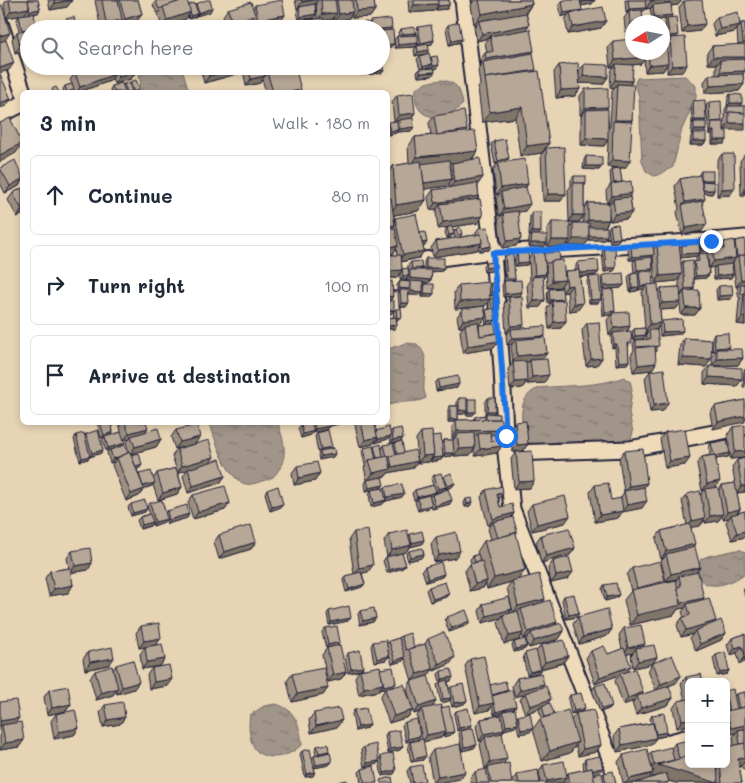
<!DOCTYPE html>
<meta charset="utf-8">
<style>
body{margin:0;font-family:Mali,sans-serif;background:#f6f6f7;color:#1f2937}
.controls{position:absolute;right:15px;bottom:15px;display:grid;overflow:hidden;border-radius:8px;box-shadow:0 2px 8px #0003}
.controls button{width:45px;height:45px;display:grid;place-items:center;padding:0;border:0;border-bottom:1px solid #e0e1e3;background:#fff;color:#1f2937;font:25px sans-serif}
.compass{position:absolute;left:625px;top:15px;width:45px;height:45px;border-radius:50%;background:#fff;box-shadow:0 2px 8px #0003;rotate:259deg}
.stop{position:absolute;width:15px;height:15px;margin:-11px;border:4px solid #1a73e8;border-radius:50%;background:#fff}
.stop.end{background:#1a73e8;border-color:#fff;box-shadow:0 1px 5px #0008}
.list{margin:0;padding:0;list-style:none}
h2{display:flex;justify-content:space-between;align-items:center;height:65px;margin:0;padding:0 20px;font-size:21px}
h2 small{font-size:16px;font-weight:400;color:#747a83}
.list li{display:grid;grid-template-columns:32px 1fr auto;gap:15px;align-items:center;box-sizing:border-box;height:80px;margin:0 10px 10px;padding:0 10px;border:1px solid #e0e1e3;border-radius:8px}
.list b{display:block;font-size:19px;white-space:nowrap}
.list em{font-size:16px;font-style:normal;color:#747a83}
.icon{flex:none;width:28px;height:28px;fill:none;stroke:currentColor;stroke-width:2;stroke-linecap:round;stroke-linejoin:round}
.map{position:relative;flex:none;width:745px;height:783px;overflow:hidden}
.search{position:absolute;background:#fff;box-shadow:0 2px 8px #0003;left:20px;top:20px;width:370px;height:55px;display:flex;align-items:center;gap:12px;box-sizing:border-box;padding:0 18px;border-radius:28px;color:#747a83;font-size:19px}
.panel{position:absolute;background:#fff;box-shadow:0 2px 8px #0003;left:20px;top:90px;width:370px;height:335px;border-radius:8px}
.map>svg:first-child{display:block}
</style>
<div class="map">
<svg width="745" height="783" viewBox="0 0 745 783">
<defs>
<pattern id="water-ripples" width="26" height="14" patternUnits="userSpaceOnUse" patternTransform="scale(1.25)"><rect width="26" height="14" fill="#a19589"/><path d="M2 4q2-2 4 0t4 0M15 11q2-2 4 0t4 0" fill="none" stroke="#837971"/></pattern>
</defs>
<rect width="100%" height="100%" fill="#e7d4b4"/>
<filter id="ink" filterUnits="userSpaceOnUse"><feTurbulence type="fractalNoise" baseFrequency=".02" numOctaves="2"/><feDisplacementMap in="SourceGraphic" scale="10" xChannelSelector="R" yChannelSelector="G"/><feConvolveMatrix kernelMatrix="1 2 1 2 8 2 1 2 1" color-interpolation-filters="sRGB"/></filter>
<g filter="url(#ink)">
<g fill="url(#water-ripples)" stroke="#6e676a">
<polygon points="147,66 181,66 182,68 189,92 142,92 139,74"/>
<polygon points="685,76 696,86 696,98 682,129 673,167 658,175 654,176 646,171 642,161 639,96 635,83 637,78"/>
<path d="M442 80C458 83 460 89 463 104 460 108 456 110 451 113 430 122 412 114 416 89 425 82 432 81 442 80Z"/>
<path d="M406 343 417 344C431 359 424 367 424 385 423 389 425 394 426 398 419 402 413 401 405 402 399 402 393 404 388 405V349Z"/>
<path d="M624 377 630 381 632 389 629 413 633 432 631 439 628 442 527 448C523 427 513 398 539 388 566 385 599 387 624 377Z"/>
<path d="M210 423H278C283 439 288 452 280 468 278 471 275 475 273 477 270 479 265 480 262 481 256 483 249 486 243 483 227 477 214 438 210 423Z"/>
<path d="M737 550H741L745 552V573C728 588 689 595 701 559L708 556Z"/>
<path d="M276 704C279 705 284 707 287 709 298 717 301 733 302 745 296 749 289 755 281 756 274 758 263 757 258 752 249 745 248 725 250 715L264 706Z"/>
</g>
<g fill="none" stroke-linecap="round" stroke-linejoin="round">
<g stroke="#22223b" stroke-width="19">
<g id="minor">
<polyline points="463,0 493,253 502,369 506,453 512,509 610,758 617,783"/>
<polyline points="0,23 23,92"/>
<polyline points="0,115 22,104"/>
<polyline points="493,253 711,241 745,238"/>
<polyline points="388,281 396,283 398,282 398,265 425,260 493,251"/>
<polyline points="513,453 629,449 745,427"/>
<polyline points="610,758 689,737"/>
</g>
</g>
<use href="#minor" stroke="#efdbb9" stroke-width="15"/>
</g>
<g fill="#9d9081" stroke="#22223b" fill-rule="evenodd">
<polygon points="7,0 38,0 40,9 38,13 34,14 29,29 29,50 15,53 12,39 17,32 19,31 17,19 19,16 6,18 4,4"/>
<polygon points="48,0 72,0 67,7 50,10"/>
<polygon points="96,0 138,0 142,14 137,21 120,26 119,23 117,27 108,29 101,29 95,1"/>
<polygon points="295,0 374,0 375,10 370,17 352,18 352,14 348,19 334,21 333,17 332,20 323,20 325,29 289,29 293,22 317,18 316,3 315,4 316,14 314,18 299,20 297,11 298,9 297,9"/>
<polygon points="408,0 449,0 449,5 447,9 436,10 436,9 434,11 409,13"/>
<polygon points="474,0 531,0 532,4 526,13 529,25 525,30 532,54 549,143 542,153 520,156 515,118 482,122 478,88 480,85 478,70 481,65 480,60 485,53 487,52 485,43 489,38 477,41 474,28 477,24 474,24 471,5"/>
<polygon points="566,0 595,0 592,4 581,6 581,11 601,28 568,34 565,20 568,15 561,17 559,4 562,1"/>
<polygon points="625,0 682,0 678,5 671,6 671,17 676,38 687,65 682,72 667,73 667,65 663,71 645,72 644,59 641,64 630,65 632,81 630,85 632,120 631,122 625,168 620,168 622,183 630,197 632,212 627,219 610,221 609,215 609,220 605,227 607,236 604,240 589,240 584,246 568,246 568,243 565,247 547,247 547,229 552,222 570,227 573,223 583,223 583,217 579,222 569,222 568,190 571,186 571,180 574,176 586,184 584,187 584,208 588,203 607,203 606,191 611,184 610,172 612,169 620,168 607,167 608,140 604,146 581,145 581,117 582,115 580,115 580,96 585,89 607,109 609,128 610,126 612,91 614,88 610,87 611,71 614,67 610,67 608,48 613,41 632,52 662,52 669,39 667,40 665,21 666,19 657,20 657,22 645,22 648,19 652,18 650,9 651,8 646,9 646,8 644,11 642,11 632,22 632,37 626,38 624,18 628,13 626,13"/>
<polygon points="156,1 177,3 189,5 195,5 196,4 210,12 196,16 196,15 195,17 189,19 188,16 186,19 162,27 158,14 160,11 157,13 153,5"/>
<polygon points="684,1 700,31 682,33 679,8"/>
<polygon points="255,5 285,15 280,22 253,27 252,19 250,22 252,29 230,29 231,28 227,29 223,16 228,9 253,9"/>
<polygon points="717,17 740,25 735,32 715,36 712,24"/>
<polygon points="66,19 73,29 65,29 64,23"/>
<polygon points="370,21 390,30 391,47 381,48 381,29 368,29 367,25"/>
<polygon points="360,23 368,29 357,29 357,27"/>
<polygon points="741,23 745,23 743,74 744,84 739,91 705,93 704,82 709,75 716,75 716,67 717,64 708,64 707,53 712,46 738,45 737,30"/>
<polygon points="448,25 462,39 460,42 449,45 446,28"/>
<polygon points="418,27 434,40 432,44 423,45 430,59 431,57 436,69 434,69 432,76 418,77 417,72 420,69 417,59 420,56 424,54 415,56 414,50 417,46 419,46 418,43 416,47 395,48 394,40 397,36 399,36 398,32 401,29 415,33 413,35 417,35 416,31"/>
<polygon points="584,64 608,77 603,84 579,83 575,96 556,98 554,72 559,65 579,76 579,71"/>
<polygon points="77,66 135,66 136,72 131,79 114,84 112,78 110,81 79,92 75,92 74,89 72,92 64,92 63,89 65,86 72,84 70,80 75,73 79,71"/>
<polygon points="201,66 263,66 265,76 267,72 299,92 266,92 262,79 260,83 246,86 243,70 240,73 204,83 200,67"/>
<polygon points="360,66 381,66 384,70 382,73 376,74 376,72 374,74 360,75 360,70 361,68 360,68"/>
<polygon points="130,82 138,92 111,92 110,90 112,86 123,85 124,84 129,84"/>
<polygon points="730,94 742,103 740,106 745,106 724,130 727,140 724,144 712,144 712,134 709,134 709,125 708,125 706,106 709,102 721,122 724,122 724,119 726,117 725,117 725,109 727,106 728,98"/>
<polygon points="397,95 411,118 414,127 411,131 397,132 397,131 396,133 388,135 388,123 394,121 392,102"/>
<polygon points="693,101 705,122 704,133 706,141 703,145 690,145 691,136 693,134 691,134 692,125 692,124 691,105"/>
<polygon points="434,116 467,130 466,132 478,151 472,159 483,177 478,184 478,223 452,227 453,232 456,229 462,234 460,237 476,235 476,232 479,228 489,250 479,251 479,248 477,250 433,257 431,248 436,241 455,238 454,234 451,237 447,238 445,232 447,228 450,227 438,229 436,212 437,209 430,210 428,197 433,190 449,188 449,184 447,186 424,189 426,200 418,211 394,215 394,220 395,218 420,233 425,246 423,246 424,251 419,258 401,262 402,269 408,272 408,265 411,262 422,268 420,270 424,270 424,262 426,258 444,268 442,271 432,272 431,280 428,283 423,283 423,286 425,284 434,294 431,297 422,297 422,293 420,295 408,295 406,307 399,307 398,294 400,292 397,292 397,285 400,281 407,282 407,278 406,280 400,280 400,273 397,278 388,278 388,255 397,255 396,249 393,254 388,254 388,174 393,166 409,163 408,147 415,137 431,135 429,123"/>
<polygon points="494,141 509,158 506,162 528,184 525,188 525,211 518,212 516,246 502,248 498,220 502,215 499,216 496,199 499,194 496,195 493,170 497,164 495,164 491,144"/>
<polygon points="546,148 561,201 543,201 541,155"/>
<polygon points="722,154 730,195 717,196 717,161"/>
<polygon points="745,154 745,196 741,196 740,161"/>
<polygon points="586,156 602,166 599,170 583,169 584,160"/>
<polygon points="0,168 22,176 22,180 19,186 5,193 0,183"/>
<polygon points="701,171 712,181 714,190 712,194 704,193 702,202 702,231 682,235 677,212 679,209 675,186 680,179 698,176"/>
<polygon points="22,188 22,215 17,217 8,200 13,193"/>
<polygon points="532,212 539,235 547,243 544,247 529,247 529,238 531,236 529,236 530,216"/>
<polygon points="610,225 620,238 617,242 610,243 608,229"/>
<path d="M700 239 720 247 724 242H734L735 241 745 239V325L737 324 739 300 741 298H739L737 288 738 286 736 287 733 263 734 261 732 264 733 274 731 278 714 279 713 269 715 267 709 268 708 259 709 275 706 278 694 279V288L693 290 700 308 695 315H681L680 303 676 309 660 310 661 322 683 331 680 334 660 336 659 326 657 330 656 350 652 370 633 372 631 355 634 350 633 344 636 340 647 339 646 334 648 331H646V335L643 339 633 340 632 332 634 329 645 328 642 292 644 289 638 290V289L637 291 630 292 628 277 631 274 634 273 633 262 635 260H629L628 249 631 246 653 250 657 244 679 248 682 245 697 243ZM709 251 707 254H699L700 252ZM653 256 655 283 677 281 679 278V287L661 288 658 292 653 285 651 271 653 269 652 257ZM697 256 696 258V262H694L693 264 683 261 681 265 680 258Z"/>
<polygon points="604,247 614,271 604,272 602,251"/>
<polygon points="533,252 544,253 560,260 564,273 565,271 576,270 576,265 578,262 599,272 596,275 580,277 578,310 569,311 567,292 562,293 563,299 561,301 566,321 561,328 549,329 547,308 551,303 548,303 547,293 549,289 562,288 561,285 560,287 547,288 546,268 547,266 545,266 546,274 543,279 545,300 540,307 529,308 527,284 530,280 529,263 527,265 515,266 515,257 517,253 529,258"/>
<polygon points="505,255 515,279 514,281 520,296 503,297 502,285 505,281 503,259"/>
<polygon points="485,263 492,271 484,272 483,267"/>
<polygon points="603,275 621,288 613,289 614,313 630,326 627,332 629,346 628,346 629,361 627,364 616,365 615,347 612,348 611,336 612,335 609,335 607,320 611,315 603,316 601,293 603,290 609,289 602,290 601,278"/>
<polygon points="589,277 598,303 589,303 587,281"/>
<path d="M491 283 498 291 496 295 490 296 485 306 484 307 485 311 486 310 492 309 490 300 493 297 497 310H494L496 320 493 324 494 348 463 353 460 331 463 327H459L457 317 462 309 477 307 455 309 454 292 459 285 489 286ZM485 318 486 325 479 326 478 324H481Z"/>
<polygon points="719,286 731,299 717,300 716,290"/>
<polygon points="509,297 522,328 545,336 544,337 547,353 542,359 544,383 527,384 527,382 522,388 510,389 508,369 513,363 511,347 512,344 507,345 506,336 508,333 506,333 504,304"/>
<polygon points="396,309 402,317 399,320 396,321 397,325 394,329 388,329 388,318 394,317 393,312"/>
<polygon points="587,323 602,358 597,365 586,366 582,330"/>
<polygon points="714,334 728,349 743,358 738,365 712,366 712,356 716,351 712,351 712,342 706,367 678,365 680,345 684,338 712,340 712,337"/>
<polygon points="709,366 742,379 737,386 704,384 704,373"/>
<polygon points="745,369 745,387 743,387 744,371"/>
<polygon points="650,371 663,411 650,412 645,378"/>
<polygon points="438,380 457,388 436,391 435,383"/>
<polygon points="459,398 467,401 468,399 476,412 473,415 466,415 466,412 464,414 458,414 458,419 457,420 472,420 475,417 485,415 486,414 485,414 485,402 488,398 495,411 493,413 499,419 502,430 498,435 497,453 475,456 474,450 470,455 454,456 454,454 452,456 443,457 441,460 431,462 430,460 429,462 418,463 416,439 421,432 432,436 442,444 444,440 453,440 455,438 452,438 452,427 455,422 448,422 448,409 450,406 457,406 457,401"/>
<polygon points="745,400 713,429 710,413 715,406"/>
<path d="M97 422H111L113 432 111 435 121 432 119 422H146L145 432 161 439 156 447 130 454 140 468 137 469 139 475 154 478 157 473 176 468 172 456 177 449 189 446 175 449 171 437 176 430 195 444 211 462 225 476 220 483 188 493 183 476 187 470 178 473 182 487 177 494 158 500 153 485 152 486 144 488 139 496 126 501 112 465 114 462 110 463 107 453 109 450 106 451 102 440 105 437 101 438ZM129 439 126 443 129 453H128L123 446 124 440Z"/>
<polygon points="309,422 346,422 330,426 328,429 313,433 311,435 301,438 298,428 301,425"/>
<polygon points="357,422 374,422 376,431 390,432 392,430 403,438 400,442 391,443 390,437 388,439 375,443 375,441 373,444 360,447 355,425"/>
<polygon points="515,422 528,444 523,451 512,452 510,429"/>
<polygon points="733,427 744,458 730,459 730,454 728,457 716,459 716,487 719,490 722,485 735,483 732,467 737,460 745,458 745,492 737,493 740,509 738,513 745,511 745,537 732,540 726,522 729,518 723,519 722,516 718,521 705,523 705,520 700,526 691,527 693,548 700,567 697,572 702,600 715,622 726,633 721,640 696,651 690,638 693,634 681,637 677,625 682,618 684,617 682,612 685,608 678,609 674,615 630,625 624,600 631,591 627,575 632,568 664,582 676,580 677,579 666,581 661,561 664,558 661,559 656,538 661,531 687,525 682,501 687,494 701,495 704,490 702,491 697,464 702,457 710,455 709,446 711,443 729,447 728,434"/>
<polygon points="665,432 685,465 665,468 660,439"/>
<polygon points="317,433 332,447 330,449 333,457 319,460 318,455 319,453 318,453 315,436"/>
<polygon points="86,434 101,453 90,457 88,459 80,461 74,439 76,435 85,436"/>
<polygon points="395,443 404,453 418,461 413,468 388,473 386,476 382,477 382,488 383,489 385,487 402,497 386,501 383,504 371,507 369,494 371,490 366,491 365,483 367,480 364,467 366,465 365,465 362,451 364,448 374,447 374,446 382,449 384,445 394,444"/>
<polygon points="624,451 647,483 644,487 642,508 622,512 618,518 595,522 590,492 595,485 611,500 620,499 624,492 619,458"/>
<polygon points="516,452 530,488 514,489 511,459"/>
<polygon points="297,466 315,481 294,485 292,473"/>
<polygon points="434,475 443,478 444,476 455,483 452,487 445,489 445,488 443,490 436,492 435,494 450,504 432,509 431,505 429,508 418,511 415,502 417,500 414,500 412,493 415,490 433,485 431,479"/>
<polygon points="267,490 283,504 281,507 270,511 265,493"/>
<polygon points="486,490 503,493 499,499 500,507 514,513 512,517 517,532 516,534 518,580 545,599 543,602 557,622 556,625 564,631 559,639 529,648 526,640 528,637 523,639 522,635 519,640 504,644 498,622 501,618 482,623 479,611 483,604 512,609 509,613 513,612 507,588 511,582 487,589 486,584 483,588 470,591 465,571 470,564 471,563 470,559 473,556 478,554 477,552 484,541 491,539 488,529 491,525 488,526 481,497"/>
<polygon points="193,495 230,503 225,510 193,519 188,502"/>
<polygon points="466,499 470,506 465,507 464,503"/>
<polygon points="150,503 165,513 167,511 189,514 187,518 167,524 166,520 164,522 153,526 152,523 150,526 140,529 137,520 140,517 150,514 147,507"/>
<polygon points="131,504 145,512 131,516 128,507"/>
<polygon points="532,504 565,523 532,531 527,511"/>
<polygon points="354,532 368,572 362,573 365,584 362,587 346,592 343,580 345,576 354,574 349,539"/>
<polygon points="389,534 409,536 410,534 422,544 410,547 410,546 406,552 402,553 406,565 403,568 387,573 383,561 386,557 396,555 387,557 384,541"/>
<polygon points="219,535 256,542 251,549 219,559 214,542"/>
<polygon points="541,535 575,548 570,555 541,563 536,542"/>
<polygon points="436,537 455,558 434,562 431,544"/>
<polygon points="72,551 92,563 88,570 70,573 73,585 68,593 49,596 45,578 50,571 69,568 67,558"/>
<polygon points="409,551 424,554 421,558 408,561 406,554"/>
<polygon points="553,561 568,579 551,583 548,568"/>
<polygon points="425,567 444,574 442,577 426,582 422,570"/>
<polygon points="604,585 616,598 605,601 602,589"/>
<polygon points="745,585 745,597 743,588"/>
<polygon points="429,587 446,597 430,602 426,590"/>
<polygon points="564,596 577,617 566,619 562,600"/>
<polygon points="329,611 348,621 329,625 327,614"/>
<polygon points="360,611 376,618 373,622 360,625 358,614"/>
<polygon points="447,617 468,625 449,632 445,620"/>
<polygon points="578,617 612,629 607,636 579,644 573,624"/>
<polygon points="141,626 161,638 156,645 139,648 136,633"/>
<polygon points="325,628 340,642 338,645 346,672 341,679 328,682 322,655 327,648 326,648 322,632"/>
<path d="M624 628 643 647 657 657 653 663 676 683 668 686 673 698 668 705 636 715 632 703 634 701 623 705 615 681 619 675 595 684 586 658 591 651 608 654 622 649 619 635ZM633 653 631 655 633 668 652 664 648 671 656 690 641 695 643 692 627 671V654Z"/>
<polygon points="745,634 745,662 740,664 737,653 730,655 727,645 732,638"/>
<polygon points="401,636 414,647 425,644 428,639 450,664 434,671 432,666 433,669 428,676 412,681 405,658 403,661 392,664 387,649 389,656 386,660 374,662 371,646 373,642 386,645 389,641 399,638"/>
<polygon points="514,642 527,646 525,649 514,652 512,645"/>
<polygon points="541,645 563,663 541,669 538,673 527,675 523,656 525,653 536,652"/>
<polygon points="145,647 165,659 160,666 142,669 140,654"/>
<polygon points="88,652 109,665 85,670 83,659"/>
<polygon points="348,653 361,669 380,669 396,683 393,687 413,710 408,717 389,723 380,697 385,689 393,687 381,689 381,687 378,691 359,695 355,677 359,671 348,673 345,656"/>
<polygon points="716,655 729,670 727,674 717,676 713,658"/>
<polygon points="470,659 490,685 506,692 516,706 514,709 517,718 518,716 530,732 519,734 517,725 515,727 504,730 502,734 503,764 512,783 471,783 470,779 475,772 486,770 487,769 485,769 480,744 482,741 479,741 476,726 481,719 501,715 502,713 494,715 492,706 489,710 475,713 465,666"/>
<polygon points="116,665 134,689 117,694 116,691 113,695 96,700 90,678 95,671 113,670"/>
<polygon points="152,668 167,686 149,689 147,675"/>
<polygon points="441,671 451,681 448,681 449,689 451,687 467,701 464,704 452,707 450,699 449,701 441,703 437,685 440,682 438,674"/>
<polygon points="292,674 328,688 323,695 292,702 287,681"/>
<polygon points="686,677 689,682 689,725 677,728 673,708 678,701 685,700 681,684"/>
<polygon points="517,678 544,684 541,687 547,704 554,714 571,720 576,713 601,745 596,752 578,756 576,745 570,753 542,761 533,729 540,719 542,718 539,710 540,708 525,714 520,700 524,694 515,697 512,686"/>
<polygon points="411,681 436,701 432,707 451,735 443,737 442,736 441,738 423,742 423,760 411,762 408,745 410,742 422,740 417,716 420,712 414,714 407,689"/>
<polygon points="595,686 609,709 600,712 592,690"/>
<polygon points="49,690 71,704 66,711 47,715 44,697"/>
<polygon points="726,691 735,696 736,694 745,692 745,769 743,769 741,766 739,767 742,783 676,783 668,781 668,783 623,783 618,762 623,755 649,755 651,752 671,749 675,743 689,764 726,764 734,745 733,737 736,733 726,735"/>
<polygon points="570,695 585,708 582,711 571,714 568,699"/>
<polygon points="0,702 15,723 24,740 19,747 0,750"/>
<polygon points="105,705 125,717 120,724 103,727 100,712"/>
<polygon points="354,710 367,728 355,731 352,714"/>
<polygon points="456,711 472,725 469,729 457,731 454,714"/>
<polygon points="314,713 337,727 311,733 309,720"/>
<polygon points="56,714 79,728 74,735 54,739 51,721"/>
<polygon points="652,715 667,732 665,736 656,738 651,745 617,752 614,736 619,729 651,723 650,719"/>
<polygon points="405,722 420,736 418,740 406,742 402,725"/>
<polygon points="461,731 474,748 462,751 459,734"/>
<polygon points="387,732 403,747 400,750 388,753 385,736"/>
<polygon points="317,746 329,751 328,753 332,762 329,765 314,768 315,772 313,776 305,777 300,754 302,751 312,758 314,756 316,755 315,750"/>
<polygon points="364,747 379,759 381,756 396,770 394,774 382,776 379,761 377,764 364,767 361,750"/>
<polygon points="433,750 460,779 438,783 433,783 428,757"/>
<polygon points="585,759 600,772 593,773 593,775 602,776 604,773 616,783 564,783 564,782 562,783 541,783 539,772 543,765 567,775 568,773 584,770 583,763"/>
<polygon points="410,767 424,783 410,783 407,771"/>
<polygon points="362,769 377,783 361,783 359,772"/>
<polygon points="517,774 540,783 512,783 512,781"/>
</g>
<g fill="#7f7569" stroke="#22223b">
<polygon points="72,0 67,7 50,10 55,3"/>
<polygon points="313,0 318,0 313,6 299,7 298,9 297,9 302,2"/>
<polygon points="595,0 592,4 580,6 582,2"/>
<polygon points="665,0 682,0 678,5 653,8 653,5 651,8 646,9 651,1"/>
<polygon points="439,4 434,11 409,13 414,5"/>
<polygon points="532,4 524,14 479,21 477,24 474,24 482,14"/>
<polygon points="449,5 447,9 436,10 438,6"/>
<polygon points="29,8 24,15 6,18 11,11"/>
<polygon points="212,8 210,12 196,16 199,13"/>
<polygon points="646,8 644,11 629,13 629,11 628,13 626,13 629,9"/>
<polygon points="40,9 38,13 27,15 30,11"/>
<polygon points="375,10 370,17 352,18 357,11"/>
<polygon points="582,10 579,14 570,13 568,15 561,17 564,13"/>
<polygon points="191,12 186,19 162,27 167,20"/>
<polygon points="353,12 348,19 334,21 339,14"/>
<polygon points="198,13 195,17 189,19 191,16"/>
<polygon points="337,13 332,20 317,21 322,14"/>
<polygon points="142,14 137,21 120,26 125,19"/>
<polygon points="316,14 314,18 299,20 301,17"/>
<polygon points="255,15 250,22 227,29 232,22"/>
<polygon points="285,15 280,22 253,27 258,20"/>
<polygon points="672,15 670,19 667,18 666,19 652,21 654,17"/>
<polygon points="122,20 117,27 108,29 102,29 106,23"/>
<polygon points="606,21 601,28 568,34 573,27"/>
<polygon points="705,24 700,31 682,33 687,26"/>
<polygon points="529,25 524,32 490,36 489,38 477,41 482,34"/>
<polygon points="740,25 735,32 715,36 720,29"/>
<polygon points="392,28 389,32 381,33 381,29"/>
<polygon points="631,31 632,31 632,37 626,38"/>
<polygon points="10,33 3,43 0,44 0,36"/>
<polygon points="415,33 412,37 399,38 402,34"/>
<polygon points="678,35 675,39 670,38 669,39 667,40 669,36"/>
<polygon points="462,39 460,42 449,45 452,41"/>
<polygon points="434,40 432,44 419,46 421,43"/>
<polygon points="418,43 416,47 395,48 398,45"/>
<polygon points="29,44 29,50 15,53 20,46"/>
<polygon points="394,44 391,47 381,48 382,45"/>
<polygon points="429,50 427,54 415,56 418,52"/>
<polygon points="534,51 529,58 483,64 486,59"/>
<polygon points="646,57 641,64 616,67 616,64 614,67 610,67 615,60"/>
<polygon points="713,57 745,57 745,64 720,60 717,64 708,64"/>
<polygon points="14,63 9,70 0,73 0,68"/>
<polygon points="668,63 663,71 645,72 649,65"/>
<polygon points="432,64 429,68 420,70 423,67"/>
<polygon points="439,65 436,69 430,70 433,66"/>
<polygon points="687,65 682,72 667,73 672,66"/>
<polygon points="245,66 240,73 204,83 209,76"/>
<polygon points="384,70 382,73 376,74 378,71"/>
<polygon points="376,71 374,74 360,75 363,72"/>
<polygon points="745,71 740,78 716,79 721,72"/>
<polygon points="136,72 131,79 114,84 119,77"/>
<polygon points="435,72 432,76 418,77 420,73"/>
<polygon points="115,74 110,81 79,92 77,92 80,87"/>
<polygon points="265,76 260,83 246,86 251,79"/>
<polygon points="583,76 608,77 603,84 578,83"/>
<polygon points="615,80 632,81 627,88 617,84 614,88 610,87"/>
<polygon points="744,84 739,91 705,93 710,86"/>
<polygon points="580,89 575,96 556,98 561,90"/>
<polygon points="301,90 299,92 290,92"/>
<polygon points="11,99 6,106 0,108 0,103"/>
<polygon points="730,103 742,103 739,107 727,106"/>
<polygon points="522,107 515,118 482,122 490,112"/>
<polygon points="608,107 603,114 586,110 582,115 580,115 585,108"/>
<polygon points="415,113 410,120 399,120 398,121 394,122 399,115"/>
<polygon points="615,120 632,120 628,127 613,122"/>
<polygon points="694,120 706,120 704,123 694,122 692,124"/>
<polygon points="729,123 745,123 745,130 724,130"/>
<polygon points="414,127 411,131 397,132 400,129"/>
<polygon points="398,130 396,133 388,135 390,131"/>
<polygon points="694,130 706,130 704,134 691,134"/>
<polygon points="711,131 714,131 712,134 709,134"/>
<polygon points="586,138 608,139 604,146 581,145"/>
<polygon points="714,140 727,140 724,144 712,144"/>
<polygon points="693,141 706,141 703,145 690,145"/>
<polygon points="22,143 16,153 0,162 0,155"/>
<polygon points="549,143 542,153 520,156 527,146"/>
<polygon points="478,151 470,161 409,167 417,157"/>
<polygon points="509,158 506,162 495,164 498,161"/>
<polygon points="612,160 630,161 625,168 607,167"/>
<polygon points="586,166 602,166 599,170 583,169"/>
<polygon points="483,177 478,184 449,189 454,182"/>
<polygon points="22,179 19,186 5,193 10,186"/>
<polygon points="452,179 447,186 419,190 424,183"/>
<polygon points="701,180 713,180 711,184 700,183"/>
<polygon points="528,184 523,191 501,192 499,194 496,195 501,188"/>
<polygon points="735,188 730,195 717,196 722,189"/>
<polygon points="702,190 714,190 712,194 699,193"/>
<polygon points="745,190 745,196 741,196"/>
<polygon points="632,193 627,200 613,199 611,203 607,203 612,196"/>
<polygon points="548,194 566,194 561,201 543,201"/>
<polygon points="479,196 475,204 440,204 437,209 430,210 435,203"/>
<polygon points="705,199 700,206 682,206 685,202"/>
<polygon points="426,200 418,211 389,216 396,205"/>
<polygon points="530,204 525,211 504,215 503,213 502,215 499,216 504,209"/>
<polygon points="22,210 22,215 17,217"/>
<polygon points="632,212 627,219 610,221 615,214"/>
<polygon points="573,215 584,215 579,222 569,222"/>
<polygon points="483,216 478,223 438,229 443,222"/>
<polygon points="588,220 609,220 604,228 583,227"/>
<polygon points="707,224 702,231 682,235 686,228"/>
<polygon points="395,225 390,232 388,233 388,226"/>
<polygon points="532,232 541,232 538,236 532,235 531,236 529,236"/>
<polygon points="454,234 451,237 447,238 449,235"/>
<polygon points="589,236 607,236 604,240 589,240 584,246 568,246 573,239"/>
<polygon points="620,238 617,242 610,243 612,239"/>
<polygon points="521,239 516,246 502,248 507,241"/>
<polygon points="552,240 570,240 565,247 547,247"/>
<polygon points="427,242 425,246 418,247 420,244"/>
<polygon points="482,243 477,250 433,257 438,250"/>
<polygon points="531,243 547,243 544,247 529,247"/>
<polygon points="398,246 393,254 388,254 388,247"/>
<polygon points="491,246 489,250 479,251 482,248"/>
<polygon points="712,248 709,251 698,252 701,249"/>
<polygon points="424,251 419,258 398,262 403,255"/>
<polygon points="700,253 697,256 680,258 682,254"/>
<polygon points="654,255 651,258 629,260 632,257"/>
<polygon points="736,258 731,265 716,266 715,267 709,268 714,261"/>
<polygon points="529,262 527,265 515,266 518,263"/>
<polygon points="495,267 492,271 484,272 486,268"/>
<polygon points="426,268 444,268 442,271 424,272"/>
<polygon points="606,268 616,268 614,271 604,272"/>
<polygon points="653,269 650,273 639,272 638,274 634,274 637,270"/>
<polygon points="402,270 397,278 388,278 388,271"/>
<polygon points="599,272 596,275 577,277 579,273"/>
<polygon points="546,274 541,282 532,280 535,275"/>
<polygon points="682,274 677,281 655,283 660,276"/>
<polygon points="733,274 731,278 714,279 717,276"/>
<polygon points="709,275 706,278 693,279 696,276"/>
<polygon points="403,276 409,276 406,280 400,280"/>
<polygon points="410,278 431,280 428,283 407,282"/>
<polygon points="745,279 745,286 740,284 738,286 736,287 741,280"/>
<polygon points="565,280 560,287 547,288 552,281"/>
<polygon points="572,285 567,292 562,293 567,286"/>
<polygon points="624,285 621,288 602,290 604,286"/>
<polygon points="641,286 646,286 644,289 638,290"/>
<polygon points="639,287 637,291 630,292 632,288"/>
<polygon points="399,288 409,289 407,292 400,290 400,292 397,292"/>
<polygon points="694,288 689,295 684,291 681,296 680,296 685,289"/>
<polygon points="411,291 423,292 420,295 408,295"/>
<polygon points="498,291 496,295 490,296 492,292"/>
<polygon points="522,292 520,296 503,297 505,294"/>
<polygon points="424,293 434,294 431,297 422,297"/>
<polygon points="733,295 731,299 717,300 719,296"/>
<polygon points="393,296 391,300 388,300 388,297"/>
<polygon points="490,299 485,306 455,309 460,302"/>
<polygon points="563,299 560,302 552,301 551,303 548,303 550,300"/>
<polygon points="601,299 598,303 589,303 591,300"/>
<polygon points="545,300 540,307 529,308 534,301"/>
<polygon points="681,302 676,309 657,310 662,303"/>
<polygon points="401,303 409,303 406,307 399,307"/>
<polygon points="583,303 578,310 569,311 574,304"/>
<polygon points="499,306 497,310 492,310 495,307"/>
<polygon points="686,308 700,308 695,315 681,315"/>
<polygon points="388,310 394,310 391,314 388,314"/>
<polygon points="615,311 613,315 612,313 611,315 603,316 605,312"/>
<polygon points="402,317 399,320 395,321 397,318"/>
<polygon points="486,317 481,324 465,326 465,324 463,327 459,327 463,320"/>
<polygon points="742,317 745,317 745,325 737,324"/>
<polygon points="496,320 493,324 486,325 488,321"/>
<polygon points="566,321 561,328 549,329 554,322"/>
<polygon points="661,323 656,330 645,332 650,324"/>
<polygon points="397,325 394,329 388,329 388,326"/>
<polygon points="524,325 519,332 511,329 508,333 506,333 511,326"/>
<polygon points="630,326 625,334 613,333 612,335 609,335 614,328"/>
<polygon points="683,331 680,334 660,336 663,332"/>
<polygon points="646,335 643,339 633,340 635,336"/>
<polygon points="545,336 540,343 516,340 512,344 507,345 512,338"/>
<polygon points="499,341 494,348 463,353 468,346"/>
<polygon points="614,344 617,344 615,347 612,348"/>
<polygon points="729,347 726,351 717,349 716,351 712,351 715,348"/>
<polygon points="547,353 542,360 530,360 529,362 512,363 517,356"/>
<polygon points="602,358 597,365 586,366 591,359"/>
<polygon points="683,358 711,359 706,367 678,365"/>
<polygon points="743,358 738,365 712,366 717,359"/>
<polygon points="629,361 627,364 616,365 619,362"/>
<polygon points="656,363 652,370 633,372 638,365"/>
<polygon points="549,375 544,383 527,384 532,377"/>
<polygon points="709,377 742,379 737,386 704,384"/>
<polygon points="527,381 522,388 510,389 515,382"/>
<polygon points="459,384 457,388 436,391 439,388"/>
<polygon points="668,403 663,411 650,412 654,405"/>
<polygon points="459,410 467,411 464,414 457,414"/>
<polygon points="487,411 495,411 492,415 485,414"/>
<polygon points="468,412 476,412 473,415 466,415"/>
<polygon points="745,416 745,422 713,429 718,422"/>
<polygon points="450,419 458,419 455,422 448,422"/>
<polygon points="334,422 341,422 339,424 330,426 328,429 313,433 315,429 330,426 332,423"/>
<polygon points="148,428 143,435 131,436 129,439 124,440 129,433"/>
<polygon points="502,430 497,437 478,434 475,437 458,438 457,434 455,438 452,438 457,431"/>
<polygon points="314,431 311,435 301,438 303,434"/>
<polygon points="113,432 111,435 101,438 104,435"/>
<polygon points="391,436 388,439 375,443 378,439"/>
<polygon points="200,437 195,444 175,449 180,442"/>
<polygon points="378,437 373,444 360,447 365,440"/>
<polygon points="403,438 400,442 391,443 393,440"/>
<polygon points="161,439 156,447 130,454 135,447"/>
<polygon points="125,443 122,447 106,451 108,448"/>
<polygon points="528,444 523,451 512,452 517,445"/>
<polygon points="502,446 497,453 475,456 480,449"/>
<polygon points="332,447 329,451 320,451 318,453 321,449"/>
<polygon points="475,448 470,455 454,456 459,449"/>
<polygon points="103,450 101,453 90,457 92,453"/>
<polygon points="745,451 745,456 744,458 730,459 735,452"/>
<polygon points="445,453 454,453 452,456 443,457"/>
<polygon points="730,453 728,457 711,460 714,456"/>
<polygon points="335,454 333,457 319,460 321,456"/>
<polygon points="434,455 429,462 418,463 423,456"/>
<polygon points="90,456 88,459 80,461 82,458"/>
<polygon points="214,457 209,464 188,469 187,470 177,473 182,466"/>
<polygon points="443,457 441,460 431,462 433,458"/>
<polygon points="117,458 114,462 110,463 113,459"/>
<polygon points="690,458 685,465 665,468 670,461"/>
<polygon points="418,461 413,468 388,473 386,476 368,480 373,473 390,469 392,467"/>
<polygon points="142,465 140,468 131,471 133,467"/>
<polygon points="320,473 315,481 294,485 299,478"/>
<polygon points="225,476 220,483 188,493 193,486"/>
<polygon points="534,481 530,488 514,489 519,482"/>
<polygon points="720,481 715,488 702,491 707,484"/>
<polygon points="155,483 152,486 140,490 143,486"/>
<polygon points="455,483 452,487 445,489 448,486"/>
<polygon points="647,483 642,490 624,492 629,486"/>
<polygon points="384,485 381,488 366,491 369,488"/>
<polygon points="742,486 745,486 745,492 737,493"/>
<polygon points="182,487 177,494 158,500 163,493"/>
<polygon points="446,487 443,490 436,493 438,489"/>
<polygon points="144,489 139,496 126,501 131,494"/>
<polygon points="436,492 433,496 432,495 430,496 418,499 418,498 417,500 414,500 417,497"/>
<polygon points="503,493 498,500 497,494"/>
<polygon points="404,494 402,497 386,501 383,504 371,507 374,503 385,501 387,497"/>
<polygon points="452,500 450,504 432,509 435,506"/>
<polygon points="647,501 642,508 622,512 627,505"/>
<polygon points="473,502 470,506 465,507 467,504"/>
<polygon points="230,503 225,510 193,519 198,512"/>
<polygon points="283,504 281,507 270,511 272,507"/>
<polygon points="432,505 429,508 418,511 420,508"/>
<polygon points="147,509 145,512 131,516 133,513"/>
<polygon points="740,509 735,516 731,515 729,518 723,519 727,512"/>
<polygon points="623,511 618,518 595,522 600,515"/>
<polygon points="514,513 509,520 493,522 491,525 488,526 493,519"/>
<polygon points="189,514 187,518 167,524 169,520"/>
<polygon points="723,514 718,521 705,523 710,516"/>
<polygon points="570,516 565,523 532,531 537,524"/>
<polygon points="705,518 700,526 687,528 692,521"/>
<polygon points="167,519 164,522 153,526 155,522"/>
<polygon points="153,522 150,526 140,529 142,525"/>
<polygon points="745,531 745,537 732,540 737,533"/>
<polygon points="424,540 422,544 410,547 412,543"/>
<polygon points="256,542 251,549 219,559 224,552"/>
<polygon points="695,544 690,551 666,554 664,558 661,559 666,551"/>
<polygon points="411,545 406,552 387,557 392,550"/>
<polygon points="575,548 570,555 541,563 546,556"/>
<polygon points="460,551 455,558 434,562 439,555"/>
<polygon points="424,554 421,558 408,561 410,557"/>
<polygon points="92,563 88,570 70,573 75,566"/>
<polygon points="373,565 368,572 354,575 359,568"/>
<polygon points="406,565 403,568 387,573 389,570"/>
<polygon points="700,567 695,574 679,576 677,579 666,581 671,574"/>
<polygon points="525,570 518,580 487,589 494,578"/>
<polygon points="573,572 568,579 551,583 556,576"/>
<polygon points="444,574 442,577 426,582 428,579"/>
<polygon points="487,581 483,588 470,591 475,584"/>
<polygon points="365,584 362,587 346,592 349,589"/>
<polygon points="73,585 68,593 49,596 54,589"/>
<polygon points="449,594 446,597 430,602 433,599"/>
<polygon points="619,595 616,598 605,601 607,597"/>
<polygon points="704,598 699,605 687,604 685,608 678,609 674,615 630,625 637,615 680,603"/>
<polygon points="545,599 540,606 521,609 519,611 513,613 518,606"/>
<polygon points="512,609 507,616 503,615 501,618 482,623 487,616"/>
<polygon points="579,613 577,617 566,619 569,615"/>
<polygon points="351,618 348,621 329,625 331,622"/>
<polygon points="376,618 373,622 360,625 363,621"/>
<polygon points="470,621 468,625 449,632 452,628"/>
<polygon points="716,621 711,628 695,631 693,634 681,637 686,630"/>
<polygon points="557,622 552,630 531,633 528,637 523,639 528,632"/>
<polygon points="612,629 607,636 579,644 583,637"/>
<polygon points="564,631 559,639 529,648 534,641"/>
<polygon points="523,633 519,640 504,644 509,636"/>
<polygon points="726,633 721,640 696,651 700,644"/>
<polygon points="161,638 156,645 139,648 144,641"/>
<polygon points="340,642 338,646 326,648 328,645"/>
<polygon points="645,644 640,651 636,648 633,653 623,655 628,648"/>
<polygon points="527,646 525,649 514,652 516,649"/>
<polygon points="742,646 737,653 730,655 735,648"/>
<polygon points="389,656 386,660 374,662 377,659"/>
<polygon points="568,656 563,663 540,669 545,662"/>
<polygon points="405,657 403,661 392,664 395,661"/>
<polygon points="455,657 450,664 434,671 439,664"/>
<polygon points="657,657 652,664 633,668 638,661"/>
<polygon points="745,657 745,662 740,664"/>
<polygon points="114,658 109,665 85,670 90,662"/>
<polygon points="165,659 160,666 142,669 147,662"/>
<polygon points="631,666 626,673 620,674 619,675 595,684 600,677"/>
<polygon points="363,667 361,670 348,673 351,669"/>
<polygon points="433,669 428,676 412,681 417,674"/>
<polygon points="541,669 538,673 527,675 530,672"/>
<polygon points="729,670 727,674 717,676 720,673"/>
<polygon points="346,672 341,679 328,682 333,675"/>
<polygon points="681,676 676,683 656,691 661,684"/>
<polygon points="453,677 451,681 440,683 442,679"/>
<polygon points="172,679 167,686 149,689 154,682"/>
<polygon points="139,682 134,689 117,694 122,687"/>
<polygon points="396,683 393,687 381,689 384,686"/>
<polygon points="383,684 378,691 359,695 364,688"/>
<polygon points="544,684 539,691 515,697 520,690"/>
<polygon points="118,688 113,695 96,700 101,693"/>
<polygon points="328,688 323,695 292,702 297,694"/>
<polygon points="508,690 505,693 490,698 492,695"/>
<polygon points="643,692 638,699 637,696 634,701 623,705 628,698"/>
<polygon points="451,698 449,701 441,703 443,699"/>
<polygon points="673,698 668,705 636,715 641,708"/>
<polygon points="551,699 546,706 542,706 540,708 525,714 530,706"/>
<polygon points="436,701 431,709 422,709 420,712 414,714 419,707"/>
<polygon points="467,701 464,704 452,707 454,703"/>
<polygon points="494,703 489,710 475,713 480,706"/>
<polygon points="71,704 66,711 47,715 52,708"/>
<polygon points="516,706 513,710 503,711 502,713 494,715 496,712"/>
<polygon points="612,706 609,709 600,712 602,709"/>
<polygon points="585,708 582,711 571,714 574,711"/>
<polygon points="413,710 408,717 389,723 394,716"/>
<polygon points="125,717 120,724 103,727 108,720"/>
<polygon points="19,718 14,725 2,725 0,727 0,721"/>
<polygon points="689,719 689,725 677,728 682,720"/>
<polygon points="342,720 337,727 311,733 316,726"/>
<polygon points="518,724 515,727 504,730 506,726"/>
<polygon points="370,725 367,728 355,731 358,727"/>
<polygon points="472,725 469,729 457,731 459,728"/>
<polygon points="745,725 745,730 738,730 736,733 726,735 731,728"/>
<polygon points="79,728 74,735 54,739 59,732"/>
<polygon points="533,728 530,732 519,734 521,730"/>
<polygon points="504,730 499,737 485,737 482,741 479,741 484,734"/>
<polygon points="446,731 441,738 422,742 427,735"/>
<polygon points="454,732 451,735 443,737 445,733"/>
<polygon points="667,732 665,736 654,738 656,734"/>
<polygon points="420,736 418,740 406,742 408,739"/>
<polygon points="656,738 651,745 617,752 622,745"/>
<polygon points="24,740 19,747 0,750 5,743"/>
<polygon points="578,742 570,753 542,761 550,751"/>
<polygon points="477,745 474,748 462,751 464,747"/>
<polygon points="601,745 596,752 578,756 583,749"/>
<polygon points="403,747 400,750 388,753 390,749"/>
<polygon points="329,751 326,754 316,756 319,753"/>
<polygon points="426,756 423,760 411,762 414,759"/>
<polygon points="745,757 745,761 741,766 730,770 738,759"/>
<polygon points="507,759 502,766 488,767 487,769 485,769 490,762"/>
<polygon points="674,760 669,767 718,783 676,783 651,776 648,780 635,783 627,783 629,779 652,774 654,770 649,772 654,765"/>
<polygon points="379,761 377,764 364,767 367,763"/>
<polygon points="332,762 329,765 313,768 316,765"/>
<polygon points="603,768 600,772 585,775 588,771"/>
<polygon points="396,770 394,774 382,776 384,773"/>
<polygon points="315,772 313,776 305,777 307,774"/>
<polygon points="465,772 460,779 438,783 434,783 438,777"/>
<polygon points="567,777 562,783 545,783 547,781"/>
</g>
<g fill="#b6a796" stroke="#22223b">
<polygon points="9,0 28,0 29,8 11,11"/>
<polygon points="28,0 38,0 40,9 30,11"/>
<polygon points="54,0 72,0 55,3"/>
<polygon points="102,0 118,0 122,20 106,23"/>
<polygon points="120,0 138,0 142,14 125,19"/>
<polygon points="158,0 177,0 177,2 159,9 156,1"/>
<polygon points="184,0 187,0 191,12 167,20 163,7"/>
<polygon points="206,0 210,0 212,8 199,13 196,4"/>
<polygon points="282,0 285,15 258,20 255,5"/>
<polygon points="301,0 313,0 302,2"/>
<polygon points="321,0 335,0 337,13 322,14"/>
<polygon points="337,0 352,0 353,12 339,14"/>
<polygon points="356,0 374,0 375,10 357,11"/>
<polygon points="414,0 438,0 439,4 414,5"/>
<polygon points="438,0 449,0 449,5 438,6"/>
<polygon points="479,0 531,0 532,4 482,14"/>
<polygon points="566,0 580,0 582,10 564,13 562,1"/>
<polygon points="582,0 595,0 582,2"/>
<polygon points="628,0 645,0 646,8 629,9"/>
<polygon points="651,0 665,0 651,1"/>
<polygon points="694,0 702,0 705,24 687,26 684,1"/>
<polygon points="251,2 255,15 232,22 228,9"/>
<polygon points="194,3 198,13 191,16 189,5"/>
<polygon points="671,3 672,15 654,17 653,5"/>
<polygon points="315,4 316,14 301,17 299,7"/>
<polygon points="2,5 10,33 0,36 0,6"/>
<polygon points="603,7 606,21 573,27 570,13"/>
<polygon points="642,10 643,22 632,22 632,31 631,31 629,11"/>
<polygon points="738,12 740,25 720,29 717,17"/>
<polygon points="34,13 36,27 22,30 19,15"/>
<polygon points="526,13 529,25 482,34 479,21"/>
<polygon points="74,17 76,28 68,29 66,19"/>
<polygon points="676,17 678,35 669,36 667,18"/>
<polygon points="323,18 325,29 294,29 293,22"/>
<polygon points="656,18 657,22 648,22 648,19"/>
<polygon points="391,19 392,28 381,29 371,29 370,21"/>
<polygon points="250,21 252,29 232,29 231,27"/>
<polygon points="367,22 368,29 360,29 360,23"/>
<polygon points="459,22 462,39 452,41 448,25"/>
<polygon points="741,23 745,23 745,43 743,43"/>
<polygon points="431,25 434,40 421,43 418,27"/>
<polygon points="43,26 43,29 31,29"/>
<polygon points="414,27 415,33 402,34 401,29"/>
<polygon points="29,29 29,44 20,46 17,32"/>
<polygon points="530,29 534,51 486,59 485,53 493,51 490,36"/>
<polygon points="393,30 394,44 382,45 381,31"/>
<polygon points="418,35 418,43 398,45 397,36"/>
<polygon points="662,35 666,35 668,63 649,65 649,52 662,52"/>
<polygon points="685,37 687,65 672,66 670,38"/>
<polygon points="632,39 632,52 645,52 646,57 615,60 613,41"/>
<polygon points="6,40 14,63 0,68 0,42"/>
<polygon points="428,44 429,50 418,52 417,46"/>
<polygon points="745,44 745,57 713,57 712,46"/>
<polygon points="429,53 432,64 423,67 420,56"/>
<polygon points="533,53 536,70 485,78 483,62"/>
<polygon points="437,56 439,65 433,66 431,57"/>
<polygon points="745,59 745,71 721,72 720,60"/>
<polygon points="578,63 580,89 561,90 559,65"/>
<polygon points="381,64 383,64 384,70 378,71 378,66 381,66"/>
<polygon points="584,64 608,65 608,77 583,76"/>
<polygon points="616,64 633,65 632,81 615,80"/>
<polygon points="81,66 93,66 82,70"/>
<polygon points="92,66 112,66 115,74 80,87 75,73"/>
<polygon points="115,66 135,66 136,72 119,77"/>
<polygon points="206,66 245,66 209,76"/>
<polygon points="248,66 263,66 265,76 251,79"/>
<polygon points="289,66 295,66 301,90 290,92 273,92 267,72"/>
<polygon points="376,66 376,71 363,72 362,67"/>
<polygon points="434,68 435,72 420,73 420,69"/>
<polygon points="539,71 549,143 527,146 522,107 490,112 485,78"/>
<polygon points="0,74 11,99 0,103"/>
<polygon points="743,74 744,84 710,86 709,75"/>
<polygon points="136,80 140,89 134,92 130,82"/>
<polygon points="129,82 132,92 127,92 124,84"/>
<polygon points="122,83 125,92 115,92 112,86"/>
<polygon points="72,84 74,90 67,92 65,86"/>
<polygon points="617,84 634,85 632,120 615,120"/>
<polygon points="56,87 59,92 53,92 52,89"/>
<polygon points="608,88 608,107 585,108 585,89"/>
<polygon points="413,93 415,113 399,115 397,95"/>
<polygon points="730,94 742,95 742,103 730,103"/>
<polygon points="705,100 706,120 694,120 693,101"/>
<polygon points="721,101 722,121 710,122 709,102"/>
<polygon points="728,106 745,106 745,113 729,112 729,113 727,113"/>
<polygon points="608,109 608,139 586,138 586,110"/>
<polygon points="464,111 467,130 437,135 434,116"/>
<polygon points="729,112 745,113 745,123 729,123"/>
<polygon points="10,118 22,142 22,143 0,155 0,123"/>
<polygon points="413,118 414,127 400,129 399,120"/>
<polygon points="397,121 398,130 390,131 388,122"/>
<polygon points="613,121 632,122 630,161 612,160"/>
<rect x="694" y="122" width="12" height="8"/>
<polygon points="712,122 724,122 724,131 727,131 727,140 714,140 714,131 711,131"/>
<polygon points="475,131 478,151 417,157 415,137"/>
<rect x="693" y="133" width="13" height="8"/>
<polygon points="505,139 509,158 498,161 494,141"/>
<polygon points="564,147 566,194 548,194 546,148"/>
<polygon points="722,154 734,154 735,188 722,189"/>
<polygon points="586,156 602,157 602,166 586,166"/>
<polygon points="480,158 483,177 454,182 452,163"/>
<polygon points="525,159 528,184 501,188 498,163"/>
<polygon points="15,160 22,176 22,179 10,186 0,168"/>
<polygon points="449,160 452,179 424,183 421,164"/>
<polygon points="421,161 426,200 396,205 393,166"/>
<polygon points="620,168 622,182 614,183 612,169"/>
<rect x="701" y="171" width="12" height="9"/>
<polygon points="700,175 705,199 685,202 680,179"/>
<polygon points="574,176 586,176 586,184 584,184 584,183 574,183"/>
<polygon points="631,181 632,193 612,196 611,184"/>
<polygon points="702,181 714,182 714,190 703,190"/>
<polygon points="477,183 479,196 435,203 433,190"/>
<rect x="573" y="183" width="11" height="32"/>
<polygon points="526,187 530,204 504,209 501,192"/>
<polygon points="22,188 22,210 13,193"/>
<polygon points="630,197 632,212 615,214 613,199"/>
<polygon points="391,198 395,225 388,226 388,199"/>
<polygon points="480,199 483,216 443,222 440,204"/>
<polygon points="702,201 707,224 686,228 682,205"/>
<rect x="588" y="203" width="21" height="17"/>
<polygon points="518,211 521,239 507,241 503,213"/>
<rect x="532" y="212" width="9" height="20"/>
<polygon points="416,214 424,251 403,255 395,218"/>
<rect x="552" y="222" width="18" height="18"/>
<rect x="573" y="223" width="16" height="16"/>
<polygon points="618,224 620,238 612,239 610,225"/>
<polygon points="452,226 454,234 449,235 447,228"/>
<polygon points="460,227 462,234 458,235 456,229"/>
<polygon points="488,227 491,246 482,248 481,244 482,243 479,228"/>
<rect x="589" y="227" width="18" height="9"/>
<polygon points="388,228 395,228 398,246 388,247"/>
<polygon points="425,232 427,242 422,243 420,233"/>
<polygon points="481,234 482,243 438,250 436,241"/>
<polygon points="532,235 547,235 547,243 531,243"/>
<polygon points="717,238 718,246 701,249 700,239"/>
<polygon points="745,239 745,255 738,256 737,258 735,241"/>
<polygon points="734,240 736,258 714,261 712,247 720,246 720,249 724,249 724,242"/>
<polygon points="679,242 682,274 660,276 657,244"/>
<polygon points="699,243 700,253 682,254 682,245"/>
<polygon points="653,244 654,255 632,257 631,246"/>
<polygon points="604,247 615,247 616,268 606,268"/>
<polygon points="544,251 546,274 535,275 533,252"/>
<polygon points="528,252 529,262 518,263 517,253"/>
<polygon points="559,252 560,260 551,261 549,263 545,263 544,253"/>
<polygon points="707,253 709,275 696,276 694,262 699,261 698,254"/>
<polygon points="513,254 515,279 507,279 505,255"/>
<polygon points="388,255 401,255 402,270 388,271"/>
<polygon points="745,255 745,279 741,280 738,256"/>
<polygon points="652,257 653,269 637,270 636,259"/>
<rect x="426" y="258" width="18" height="10"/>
<polygon points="563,260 565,280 552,281 551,261"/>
<polygon points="598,260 599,272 579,273 578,262"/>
<polygon points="693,260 694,288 685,289 683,261"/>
<polygon points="421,261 422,268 412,269 411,262"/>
<polygon points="494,262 495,267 486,268 485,263"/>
<polygon points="732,264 733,274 717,276 716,266"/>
<polygon points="408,268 409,276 403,276 402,269"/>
<polygon points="410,270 432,270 431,280 410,278"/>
<polygon points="579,270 583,303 574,304 572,285 567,286 565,271"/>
<polygon points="652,271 653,285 641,286 639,272"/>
<polygon points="623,273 624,285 604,286 603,275"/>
<polygon points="638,273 639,287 632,288 631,274"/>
<polygon points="543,276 545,300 534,301 532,277"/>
<polygon points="599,276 601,299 591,300 589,277"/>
<polygon points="521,280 522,292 505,294 504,281"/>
<polygon points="392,281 393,296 388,297 388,282"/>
<polygon points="400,281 410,282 409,289 399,288"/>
<polygon points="411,281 423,282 423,292 411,291"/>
<polygon points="489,282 490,299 460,302 459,285"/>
<polygon points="497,282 498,291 492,292 491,283"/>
<polygon points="425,284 434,284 434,294 424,293"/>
<polygon points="658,284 661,323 650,324 647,285"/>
<polygon points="740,284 745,284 745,293 743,294 741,294"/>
<polygon points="732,285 733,295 719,296 719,286"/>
<polygon points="680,287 681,302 662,303 661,288"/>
<polygon points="562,288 563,299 550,300 549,289"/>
<polygon points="613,289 615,311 605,312 603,290"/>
<polygon points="400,290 408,290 409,303 401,303"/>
<polygon points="699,290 700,308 686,308 684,291"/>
<polygon points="744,293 745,293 745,317 742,317"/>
<polygon points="498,296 499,306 495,307 493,297"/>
<polygon points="522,296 524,325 511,326 509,297"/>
<polygon points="565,300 566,321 554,322 552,301"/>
<rect x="388" y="301" width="6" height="9"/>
<polygon points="484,306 486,317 463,320 462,309"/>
<polygon points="401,308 402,317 397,318 396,309"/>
<polygon points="494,308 496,320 488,321 486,310"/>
<polygon points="629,312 630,326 614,328 612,313"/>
<polygon points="396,317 397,325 388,326 388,318"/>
<polygon points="682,319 683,331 663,332 662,321"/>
<polygon points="478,322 480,336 498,333 499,341 468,346 465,324"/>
<polygon points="599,322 602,358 591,359 587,323"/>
<polygon points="495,324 496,333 480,336 479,325"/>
<polygon points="545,326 545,336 512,338 511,329"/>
<polygon points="645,328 646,335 635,336 634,329"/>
<polygon points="649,330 657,330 659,346 650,347 650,346 636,347 636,340 650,339"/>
<polygon points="631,331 632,343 628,343 629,361 619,362 617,344 614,344 613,333"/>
<polygon points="728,333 729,347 715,348 714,334"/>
<polygon points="545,337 547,353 517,356 516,340"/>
<polygon points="684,338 712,340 711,359 683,358"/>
<polygon points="655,346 656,363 638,365 636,348"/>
<polygon points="717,349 742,349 743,358 717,359"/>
<polygon points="547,359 549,375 532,377 530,360"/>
<polygon points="526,361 527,381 515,382 513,362"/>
<polygon points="709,366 742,368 742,379 709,377"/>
<polygon points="664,369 668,403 654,405 650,371"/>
<polygon points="458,376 459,384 439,388 438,380"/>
<polygon points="459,398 467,398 467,411 459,410"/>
<polygon points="488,398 495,398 495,411 487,411"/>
<rect x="468" y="399" width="8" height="13"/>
<polygon points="745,400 745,416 718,422 715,406"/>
<rect x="450" y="406" width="8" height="13"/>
<polygon points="486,413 499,414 499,419 486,419"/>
<polygon points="485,415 485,419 475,420 475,417"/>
<polygon points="501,419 502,430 457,431 456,420"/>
<polygon points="526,421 528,444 517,445 515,422"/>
<polygon points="100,422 111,422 113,432 104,435"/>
<polygon points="125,422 146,422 148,428 129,433"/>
<polygon points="309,422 311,422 314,431 303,434 301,425"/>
<polygon points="314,422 329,422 330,426 315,429"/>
<polygon points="361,422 374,422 378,437 365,440"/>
<polygon points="197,425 200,437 180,442 176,430"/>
<polygon points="745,425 745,451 735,452 733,427"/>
<polygon points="389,427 391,436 378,439 376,431"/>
<polygon points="158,428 161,439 135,447 131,436"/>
<polygon points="401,428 403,438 393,440 392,430"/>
<polygon points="685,429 690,458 670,461 665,432"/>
<polygon points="98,430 103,450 92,453 86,434"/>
<polygon points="328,430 332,447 321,449 317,433"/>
<polygon points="432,431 434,455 423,456 421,432"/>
<polygon points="121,432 125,443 108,448 105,437"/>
<polygon points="490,432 491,441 501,440 502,446 480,449 478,434"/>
<polygon points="84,433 90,456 82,458 76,435"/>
<polygon points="474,433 475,448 459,449 457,434"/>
<polygon points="498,434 499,440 491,441 490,435"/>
<polygon points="441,435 443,457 433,458 433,455 434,455 432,436"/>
<polygon points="209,440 214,457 182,466 177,449"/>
<polygon points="444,440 453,440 454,453 445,453"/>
<polygon points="727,440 730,453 715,456 715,455 714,455 711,443"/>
<polygon points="402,441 404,453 397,454 395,443"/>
<polygon points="393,443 396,455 387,456 384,445"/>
<polygon points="381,444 383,457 377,458 374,446"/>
<polygon points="125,445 128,453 113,459 110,450"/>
<polygon points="373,446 376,459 369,460 367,462 364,448"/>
<polygon points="334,448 335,454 321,456 320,451"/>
<polygon points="643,449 647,483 629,486 624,451"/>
<polygon points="415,450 418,461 392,467 390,456"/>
<polygon points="532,451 534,481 519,482 516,452"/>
<polygon points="130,452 144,489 131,494 117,458"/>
<polygon points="139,453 142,465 136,467 131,455"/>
<polygon points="715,455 720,481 707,484 702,457"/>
<polygon points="388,456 391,469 373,473 369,460"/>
<polygon points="745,458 745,486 742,486 737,460"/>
<polygon points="220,459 225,476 193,486 188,469"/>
<polygon points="317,462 320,473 299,478 297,466"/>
<polygon points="176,468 182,487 163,493 157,473"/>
<polygon points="151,471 155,483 143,486 139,474"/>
<polygon points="441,473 446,487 438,489 434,475"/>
<polygon points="451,473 455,483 448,486 444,476"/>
<polygon points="382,477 384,485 369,488 367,480"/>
<polygon points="608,483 611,500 621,498 623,511 600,515 595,485"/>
<polygon points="735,483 740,509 727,512 722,485"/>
<polygon points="402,484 404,494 387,497 385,487"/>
<polygon points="434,485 436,492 417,497 415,490"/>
<polygon points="225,486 230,503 198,512 193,495"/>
<polygon points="278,486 283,504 272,507 267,490"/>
<polygon points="502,486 503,493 497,494 500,507 512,504 514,513 493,519 486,490"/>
<polygon points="644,487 647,501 627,505 624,491"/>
<polygon points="718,487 723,514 710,516 705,489"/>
<polygon points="383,488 386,500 374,503 371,490"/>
<polygon points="448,489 452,500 435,506 432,495"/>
<polygon points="700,491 705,518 692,521 687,494"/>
<polygon points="429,495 432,505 420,508 418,498"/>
<polygon points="565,496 570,516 537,524 532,504"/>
<polygon points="472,498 473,502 467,504 466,499"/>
<polygon points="145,500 147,509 133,513 131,504"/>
<polygon points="162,500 167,519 155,522 150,503"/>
<polygon points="187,505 189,514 169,520 167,511"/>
<polygon points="745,511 745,531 737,533 731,515"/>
<polygon points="150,514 153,522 142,525 140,517"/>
<polygon points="513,517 517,532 498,538 493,522"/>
<polygon points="690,524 695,544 666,551 661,531"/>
<polygon points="251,525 256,542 224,552 219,535"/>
<polygon points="569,528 575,548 546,556 541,535"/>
<polygon points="368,530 373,565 359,568 354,532"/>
<polygon points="407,530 411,545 392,550 389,534"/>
<polygon points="422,531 424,540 412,543 410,534"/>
<polygon points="456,532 460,551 439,555 436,537"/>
<polygon points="516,533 525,570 494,578 484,541"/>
<polygon points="695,547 700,567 671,574 666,554"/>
<polygon points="90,548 92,563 75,566 72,551"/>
<polygon points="422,548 424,554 410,557 409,551"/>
<polygon points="402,553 406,565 389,570 386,557"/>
<polygon points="478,554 480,561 475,562 473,556"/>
<polygon points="569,557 573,572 556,576 553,561"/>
<polygon points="482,561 487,581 475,584 470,564"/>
<polygon points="660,561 665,581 637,588 632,568"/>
<polygon points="441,562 444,574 428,579 425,567"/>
<polygon points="70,568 73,585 54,589 50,571"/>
<polygon points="361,572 365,584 349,589 345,576"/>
<polygon points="698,572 704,598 681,603 677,587 681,586 679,576"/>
<polygon points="539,574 545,599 518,606 512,581"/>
<polygon points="676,580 681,605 637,615 631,590"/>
<polygon points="445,582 449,594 433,599 429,587"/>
<polygon points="616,583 619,595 607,597 604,585"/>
<polygon points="574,594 579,613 569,615 564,596"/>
<polygon points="509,597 512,609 487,616 483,604"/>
<polygon points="709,598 716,621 686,630 682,618 690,615 687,604"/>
<polygon points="550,600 557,622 528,632 521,609"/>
<polygon points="349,606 351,618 331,622 329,611"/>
<polygon points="374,608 376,618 363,621 360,611"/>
<polygon points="607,609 612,629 583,637 578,617"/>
<polygon points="466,610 470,621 452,628 447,617"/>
<polygon points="518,611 523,633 509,636 503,615"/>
<polygon points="721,620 726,633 700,644 695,631"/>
<polygon points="159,623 161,638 144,641 141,626"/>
<polygon points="561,623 564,631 534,641 531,633"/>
<polygon points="641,625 645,644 628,648 624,628"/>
<polygon points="337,626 340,642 328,645 325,628"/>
<polygon points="444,632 455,657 439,664 428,639"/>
<polygon points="410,633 414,647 406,650 401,636"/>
<polygon points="745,634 745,655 742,646 735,648 732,638"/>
<polygon points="399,638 405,657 395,661 389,641"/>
<polygon points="525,639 527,646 516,649 514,642"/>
<polygon points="386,640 389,656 377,659 373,642"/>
<polygon points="564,640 568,656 545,662 541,645"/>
<polygon points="162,644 165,659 147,662 145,647"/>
<polygon points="425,644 433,669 417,674 409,649"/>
<polygon points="340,645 346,672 333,675 327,648"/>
<polygon points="654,645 657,657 638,661 636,648"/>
<polygon points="604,646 608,654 624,648 631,666 600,677 591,651"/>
<polygon points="112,647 114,658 90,662 88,652"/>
<polygon points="360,650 363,667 351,669 348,653"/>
<polygon points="536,650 541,669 530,672 525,653"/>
<polygon points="725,652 729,670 720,673 716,655"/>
<polygon points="672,655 681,676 661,684 653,663"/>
<polygon points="484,656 494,703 480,706 470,659"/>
<polygon points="133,660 139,682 122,687 116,665"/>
<polygon points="169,665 172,679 154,682 152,668"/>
<polygon points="112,666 118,688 101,693 95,671"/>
<polygon points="380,666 383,684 364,688 360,670"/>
<polygon points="393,667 396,683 384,686 380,669"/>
<polygon points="324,668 328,688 297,694 292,674"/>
<polygon points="451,669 453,677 442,679 441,671"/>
<polygon points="635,669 643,692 628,698 620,674"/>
<polygon points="541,673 544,684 520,690 517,678"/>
<polygon points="701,674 703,682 689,682 689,689 686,677"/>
<polygon points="428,676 436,701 419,707 411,681"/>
<polygon points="447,680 451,698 443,699 440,682"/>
<polygon points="505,681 508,690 492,695 490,685"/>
<polygon points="605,683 612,706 602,709 595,686"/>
<polygon points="404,684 413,710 394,716 385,689"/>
<polygon points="463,684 467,701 454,703 451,687"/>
<polygon points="68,686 71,704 52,708 49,690"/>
<polygon points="546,686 551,699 530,706 525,693"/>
<polygon points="669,686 673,698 641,708 637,696"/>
<polygon points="733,689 737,709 729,711 726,696 726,691"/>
<polygon points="512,690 516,706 496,712 492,696"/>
<polygon points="745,692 745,707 739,708 736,694"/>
<polygon points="581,693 585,708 574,711 570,695"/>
<polygon points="689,699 689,719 682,720 678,701"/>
<polygon points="16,700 19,718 0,721 0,702"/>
<polygon points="123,702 125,717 108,720 105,705"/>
<polygon points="550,703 554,714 545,717 542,706"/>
<polygon points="441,705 446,731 427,735 422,709"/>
<polygon points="449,706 454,732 445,733 445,732 446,731 441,708"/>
<polygon points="745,707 745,725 731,728 726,711"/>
<polygon points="339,708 342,720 316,726 314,713"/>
<polygon points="366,708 370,725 358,727 354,710"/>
<polygon points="468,708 472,725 459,728 456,711"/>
<polygon points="515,709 518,724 506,726 503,711"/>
<polygon points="75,710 79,728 59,732 56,714"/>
<polygon points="568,710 578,742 550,751 540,719"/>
<polygon points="594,710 601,745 583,749 576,713"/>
<polygon points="530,713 533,728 521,730 518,716"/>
<polygon points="664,713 667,732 656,734 652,715"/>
<polygon points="501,715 504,730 484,734 481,719"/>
<polygon points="417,719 420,736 408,739 405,722"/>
<polygon points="21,722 24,740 5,743 2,725"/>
<polygon points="653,723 656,738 622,745 619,729"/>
<polygon points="473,728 477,745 464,747 461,731"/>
<polygon points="745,729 745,743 740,744 738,730"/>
<polygon points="399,730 403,747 390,749 387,732"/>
<polygon points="502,733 507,759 490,762 485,737"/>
<polygon points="423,739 426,756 414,759 410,742"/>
<polygon points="689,740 689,755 679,758 675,743"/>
<polygon points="745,743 745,757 738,759 742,783 722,783 720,764 726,764 726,747"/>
<polygon points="328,744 329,751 319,753 317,746"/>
<polygon points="376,744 379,761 367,763 364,747"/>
<polygon points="460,744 465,772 438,777 433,750"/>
<polygon points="671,747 674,760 654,765 651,752"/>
<polygon points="310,749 315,772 307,774 302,751"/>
<polygon points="647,749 653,773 629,779 623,755"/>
<polygon points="330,752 332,762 316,765 314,756"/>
<polygon points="393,753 396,770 384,773 381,756"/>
<polygon points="600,756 603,768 592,770 592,768 587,769 585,759"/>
<polygon points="689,756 689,764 717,764 718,783 658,765"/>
<polygon points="564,761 567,777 547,781 543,765"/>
<polygon points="509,763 512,783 491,783 488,767"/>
<polygon points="422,765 425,781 413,783 410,767"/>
<polygon points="374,766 377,783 365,783 362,769"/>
<polygon points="592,768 595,783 570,783 568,773"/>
<polygon points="486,769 489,783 477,783 475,772"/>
<polygon points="538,770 540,783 519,783 517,774"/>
<polygon points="613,771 616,783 606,783 604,773"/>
<polygon points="602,773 604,783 595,783 593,775"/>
<polygon points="666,773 669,782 664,783 636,783"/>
<polygon points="392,777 393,783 381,783 380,780"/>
<polygon points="347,780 347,783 333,783"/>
</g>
</g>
<g fill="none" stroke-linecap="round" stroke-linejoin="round" filter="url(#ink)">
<polyline stroke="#1a73e8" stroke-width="6" points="506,436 502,369 493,253 711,241"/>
</g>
</svg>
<div class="controls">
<button>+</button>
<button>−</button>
</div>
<svg class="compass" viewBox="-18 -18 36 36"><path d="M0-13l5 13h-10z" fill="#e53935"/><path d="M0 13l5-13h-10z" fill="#747a83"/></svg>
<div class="stop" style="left:506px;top:436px"></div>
<div class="stop end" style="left:711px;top:241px"></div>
<div class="search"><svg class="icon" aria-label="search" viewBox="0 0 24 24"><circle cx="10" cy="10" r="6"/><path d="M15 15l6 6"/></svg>Search here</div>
<section class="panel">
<h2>3 min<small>Walk · 180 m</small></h2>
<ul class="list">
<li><svg class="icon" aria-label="ahead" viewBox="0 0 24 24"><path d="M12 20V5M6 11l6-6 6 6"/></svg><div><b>Continue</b></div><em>80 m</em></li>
<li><svg class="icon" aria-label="right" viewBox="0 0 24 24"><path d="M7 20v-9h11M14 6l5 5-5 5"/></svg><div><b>Turn right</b></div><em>100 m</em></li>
<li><svg class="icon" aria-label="arrive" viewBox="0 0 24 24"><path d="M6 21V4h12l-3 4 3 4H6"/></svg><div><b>Arrive at destination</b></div></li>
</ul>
</section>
</div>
